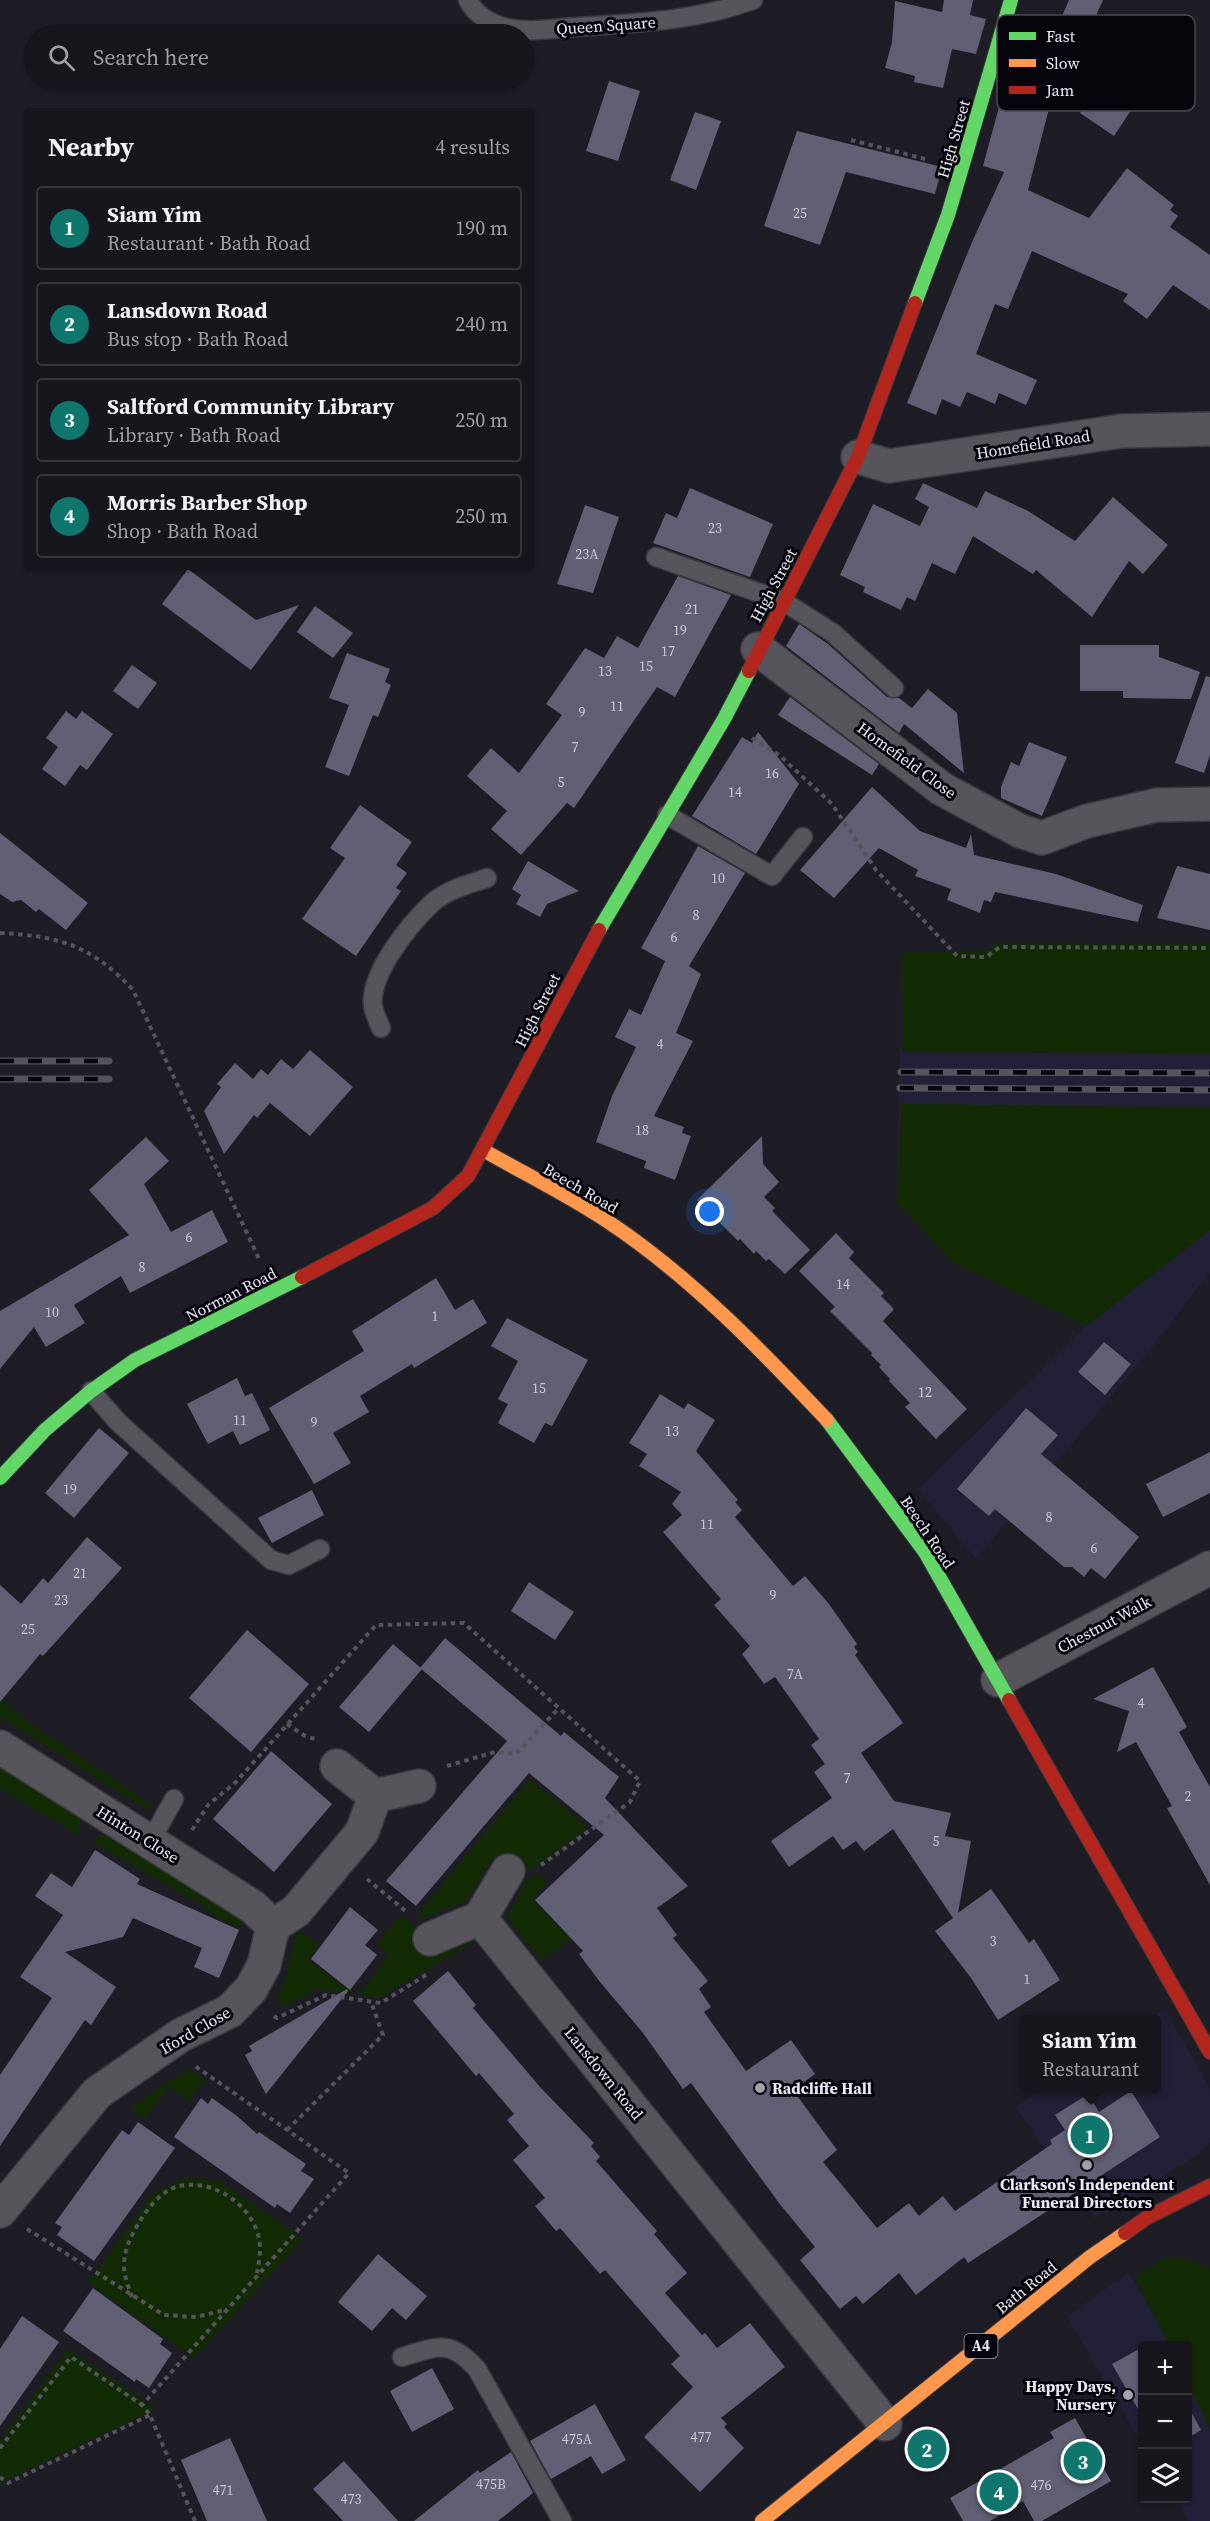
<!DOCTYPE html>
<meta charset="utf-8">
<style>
body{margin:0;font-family:"Source Serif 4",serif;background:#232329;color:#f1f3f6}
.controls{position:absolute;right:18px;bottom:18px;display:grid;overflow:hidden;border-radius:6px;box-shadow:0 2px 4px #0004}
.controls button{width:54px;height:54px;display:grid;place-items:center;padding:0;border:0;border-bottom:2px solid #35353b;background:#16161c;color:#f1f3f6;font:30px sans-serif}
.you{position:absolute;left:710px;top:1212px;width:21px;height:21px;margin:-15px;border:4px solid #fff;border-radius:50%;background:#1a73e8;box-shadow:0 0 0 9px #1a73e833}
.badge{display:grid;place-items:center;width:39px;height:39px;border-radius:50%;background:#0f766e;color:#fff;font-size:20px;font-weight:700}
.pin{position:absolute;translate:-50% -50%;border:3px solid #fff;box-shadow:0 2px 6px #0006}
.popup{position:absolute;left:1020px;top:2015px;width:141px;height:78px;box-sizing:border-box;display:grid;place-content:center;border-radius:6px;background:#16161c;filter:drop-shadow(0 2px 4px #0005);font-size:20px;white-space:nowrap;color:#9e9fa3}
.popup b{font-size:22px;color:#f1f3f6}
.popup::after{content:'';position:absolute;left:50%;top:100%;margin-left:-12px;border:12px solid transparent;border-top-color:#16161c}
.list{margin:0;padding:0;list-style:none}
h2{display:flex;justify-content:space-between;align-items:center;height:78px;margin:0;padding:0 24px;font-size:26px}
h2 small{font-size:20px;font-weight:400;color:#9e9fa3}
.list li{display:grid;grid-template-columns:39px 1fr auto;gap:18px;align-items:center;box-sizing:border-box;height:84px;margin:0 12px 12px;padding:0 12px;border:2px solid #35353b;border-radius:6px}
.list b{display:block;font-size:22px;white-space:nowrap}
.list p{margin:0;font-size:20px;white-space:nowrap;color:#9e9fa3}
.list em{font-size:20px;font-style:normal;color:#9e9fa3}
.icon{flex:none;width:33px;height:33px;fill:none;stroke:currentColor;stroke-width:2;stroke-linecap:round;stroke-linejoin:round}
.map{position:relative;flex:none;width:1210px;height:2521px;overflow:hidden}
.search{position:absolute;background:#16161c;box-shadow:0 2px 4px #0004;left:24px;top:24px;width:510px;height:66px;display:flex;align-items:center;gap:15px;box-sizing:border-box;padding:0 21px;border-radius:33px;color:#9e9fa3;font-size:22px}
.panel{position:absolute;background:#16161c;box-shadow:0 2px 4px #0004;left:24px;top:108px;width:510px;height:462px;border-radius:6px}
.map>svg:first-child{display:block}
</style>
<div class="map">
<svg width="1210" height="2521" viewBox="0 0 1210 2521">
<rect width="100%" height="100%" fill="#1e1d26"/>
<g fill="#222036">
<polygon points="902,953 952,960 1210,953 1210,1272 1146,1355 976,1559 918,1489 1086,1326 952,1262 897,1203"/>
<polygon points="1165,2009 1210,2089 1210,2143 1199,2154 1095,2218 1015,2107 1043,2089 1156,2088 1156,2020 1149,2019"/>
<polygon points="1129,2272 1170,2345 1142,2346 1142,2444 1067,2317"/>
<polygon points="1188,2378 1210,2419 1210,2521 1189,2521 1175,2499 1188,2498"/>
</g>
<g fill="#132b05">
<polygon points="995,943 1210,944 1210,1054 902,1052 902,953 988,951"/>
<polygon points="901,1104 1210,1107 1210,1230 1087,1326 952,1262 897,1203"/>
<path d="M0 1700C48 1739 103 1769 152 1806L149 1811 0 1717Z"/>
<polygon points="0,1768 81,1819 78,1835 0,1789"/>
<polygon points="530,1779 588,1828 520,1877 492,1858 466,1901 421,1919 417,1915"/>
<polygon points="104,1833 243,1919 241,1928 213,1915 202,1905 92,1842"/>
<polygon points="538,1873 547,1883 532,1899 570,1939 542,1961 507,1918 526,1881"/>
<polygon points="401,1915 418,1930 471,1938 473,1943 379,1998 360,1995 389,1954 377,1944"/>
<path d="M299 1931 319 1944 309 1960 339 1983 343 1980 353 1988 350 1993 318 1989 282 2007 277 1995C294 1975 287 1947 299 1931Z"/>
<polygon points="189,2069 205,2080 188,2101 169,2087 145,2119 129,2108"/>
<polygon points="186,2178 220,2181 303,2239 194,2358 88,2283 153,2193"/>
<polygon points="1166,2257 1187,2258 1210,2269 1210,2429 1188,2383 1188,2346 1169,2345 1136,2277"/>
<polygon points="68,2349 156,2409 0,2483 0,2441"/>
</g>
<g fill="#615f74">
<polygon points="944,0 973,0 970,15 986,19 976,54 952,49 943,88 914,82 915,76 885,68 892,42 895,1 942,12"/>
<polygon points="1069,0 1103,0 1087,35 1059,23"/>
<polygon points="1126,45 1178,80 1162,105 1143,92 1114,136 1080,113"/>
<polygon points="609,81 640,91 618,161 586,151"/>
<polygon points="1005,85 1052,97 1028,190 1089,218 1127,168 1174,205 1170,210 1178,216 1170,227 1210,255 1210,310 1173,285 1147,319 1123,301 1128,294 1032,251 1008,309 995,304 976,354 1037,380 1026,405 999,393 995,404 967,392 960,407 942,399 936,415 907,403 972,242 1004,172 983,166"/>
<polygon points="695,112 721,121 696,190 670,180"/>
<polygon points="797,131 942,167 935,194 846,172 820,245 764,226"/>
<polygon points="923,483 977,508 985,491 1028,511 1075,541 1113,497 1168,545 1143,574 1129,561 1092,617 1036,570 1033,574 973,536 955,574 932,563 915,601 907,597 901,610 863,592 865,587 840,575 873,504 920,526 929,507 915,499"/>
<polygon points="690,488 773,524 750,577 653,543 666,513 677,518"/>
<polygon points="585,505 619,517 593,593 557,584"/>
<polygon points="188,569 256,620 299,605 251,670 162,604"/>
<polygon points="678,576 731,595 675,697 657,687 574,808 567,803 521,855 491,829 507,811 467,776 491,748 519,773 562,715 546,704 585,648 604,658 617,636 638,648"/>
<polygon points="315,606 353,633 333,658 297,632"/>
<polygon points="799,624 828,644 887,697 899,698 912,708 928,689 957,713 964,773 904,724 899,733 786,646"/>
<polygon points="1080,645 1159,645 1159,657 1200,672 1191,699 1123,698 1123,691 1080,691"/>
<polygon points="347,653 390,669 385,682 391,685 378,717 373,715 349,776 325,767 349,705 329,698"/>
<polygon points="132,665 157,683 138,709 113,691"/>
<polygon points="1206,676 1210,677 1210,755 1204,773 1175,763"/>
<polygon points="790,697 879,764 872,775 778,715"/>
<polygon points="66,711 76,719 82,711 113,734 87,770 80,765 65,786 42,769 58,747 46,738"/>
<polygon points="758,732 799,784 756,854 692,816 742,737 752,743"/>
<polygon points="1029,742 1067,757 1042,816 1001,798 1001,787 1011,762 1019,766"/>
<polygon points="872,787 920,831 966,848 971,834 974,855 1056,874 1143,905 1138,922 995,892 991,902 984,900 980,913 947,900 951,889 915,876 918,870 879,848 834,898 800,870"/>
<polygon points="360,805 412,842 396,865 407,873 396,888 401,891 356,956 302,919 345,858 330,848"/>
<polygon points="0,833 88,903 66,930 39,909 36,912 21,900 12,902 0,894"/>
<polygon points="698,846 745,873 689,966 701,974 676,1033 693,1041 654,1116 684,1127 682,1133 691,1136 675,1180 644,1168 646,1161 596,1142 612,1096 636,1047 615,1037 629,1009 641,1015 665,961 641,948"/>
<polygon points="528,861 579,891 547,904 540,917 516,904 521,895 512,889"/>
<polygon points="1177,866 1210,874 1210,930 1157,918"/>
<polygon points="310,1050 353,1087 310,1136 270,1103 257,1118 254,1115 224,1154 204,1111 221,1087 217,1084 235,1063 253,1079 261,1069 268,1075 281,1059 293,1069"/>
<polygon points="762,1136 763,1164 779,1182 764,1197 775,1208 772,1211 810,1250 785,1274 769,1259 766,1261 756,1251 754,1254 740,1239 738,1241 697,1200"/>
<polygon points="146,1137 169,1161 144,1184 171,1232 212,1210 228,1242 130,1293 121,1276 74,1305 85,1323 46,1347 34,1327 0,1369 0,1311 129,1235 89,1190"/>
<polygon points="836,1233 854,1252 849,1258 884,1293 881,1296 894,1309 883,1321 967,1409 936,1439 905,1407 910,1403 889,1381 890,1379 879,1367 881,1365 871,1355 872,1353 830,1311 835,1307 799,1271"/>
<polygon points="436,1278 455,1310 473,1299 487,1323 414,1368 412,1364 360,1396 369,1412 333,1433 351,1463 314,1484 269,1408 364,1351 352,1331"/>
<polygon points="507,1318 588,1360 552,1426 545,1423 534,1443 498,1423 508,1404 498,1399 518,1361 491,1346"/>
<polygon points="1104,1342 1131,1364 1105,1395 1078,1372"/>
<polygon points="237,1378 245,1396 252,1393 270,1430 240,1445 233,1431 208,1444 187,1404"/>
<polygon points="660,1394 684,1409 688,1403 715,1420 696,1451 738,1500 735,1502 742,1510 735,1517 793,1586 805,1576 829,1604 857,1644 854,1647 858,1652 855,1655 903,1723 861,1753 894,1801 951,1813 945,1836 971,1841 958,1913 991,1889 1029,1943 1034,1939 1060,1980 998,2020 971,1978 935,1931 953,1918 893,1829 864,1851 856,1841 843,1850 833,1836 789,1867 771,1841 832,1798 814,1772 825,1764 811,1745 819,1739 775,1677 764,1684 742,1654 750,1646 714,1605 721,1599 663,1532 682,1515 672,1504 681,1492 639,1466 647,1454 629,1443"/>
<polygon points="1026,1408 1058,1435 1041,1454 1139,1537 1105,1579 1091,1568 1084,1577 1072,1567 1064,1567 995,1509 989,1516 957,1489"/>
<polygon points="99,1428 129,1453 74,1518 45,1493"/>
<polygon points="1210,1452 1210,1493 1163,1517 1146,1484"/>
<polygon points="312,1490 324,1515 272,1543 258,1518"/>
<polygon points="87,1537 122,1568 43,1656 40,1654 0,1702 0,1585 21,1604 43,1578 48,1583"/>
<polygon points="529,1582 574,1612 555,1640 511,1611"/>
<polygon points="247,1630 309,1684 251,1752 189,1698"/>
<polygon points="445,1638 561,1736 564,1732 619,1777 605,1798 688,1886 657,1908 677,1935 673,1938 708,1981 699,1989 711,2007 704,2012 746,2071 791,2040 815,2074 793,2090 837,2150 823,2162 877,2228 909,2203 919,2216 943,2196 955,2211 1052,2144 1050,2140 1065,2130 1055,2115 1088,2094 1099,2112 1131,2091 1160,2137 968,2263 964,2257 916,2295 899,2273 863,2304 856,2296 840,2309 800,2260 815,2247 779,2203 691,2083 683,2089 643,2033 600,1982 579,1954 583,1951 535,1900 604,1835 529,1773 416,1906 386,1881 507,1741 420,1668"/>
<polygon points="393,1644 422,1669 369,1732 339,1707"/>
<polygon points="1153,1667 1187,1727 1179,1732 1210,1787 1210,1885 1167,1808 1172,1806 1136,1742 1117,1752 1129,1711 1093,1699"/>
<polygon points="271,1751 332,1804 274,1872 213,1819"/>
<polygon points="95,1850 140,1879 137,1884 239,1930 219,1978 194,1967 202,1948 133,1918 123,1937 65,1952 116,1987 91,2025 85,2020 0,2146 0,2075 52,1998 20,1977 63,1915 35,1896 51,1873 72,1887"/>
<polygon points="350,1907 378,1930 365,1945 377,1955 350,1990 311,1959"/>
<polygon points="448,1971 476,2005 473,2008 540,2087 594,2143 591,2146 600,2157 596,2161 657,2231 654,2234 687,2273 665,2293 702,2335 705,2333 717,2348 750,2323 785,2367 721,2418 727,2424 724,2427 744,2448 700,2492 644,2437 693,2387 671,2364 680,2356 605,2270 600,2274 560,2228 556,2231 535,2206 545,2198 513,2160 529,2146 507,2120 514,2114 479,2073 476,2076 413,2001"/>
<polygon points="347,1989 348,1991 266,2094 245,2055 252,2051 249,2046"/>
<polygon points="201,2098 208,2104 212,2098 237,2116 257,2134 259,2132 306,2164 301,2171 314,2179 290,2213 277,2204 275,2208 174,2137"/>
<polygon points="138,2122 175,2148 94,2261 57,2235 62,2227 55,2223 122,2130 129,2135"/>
<polygon points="378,2254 427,2296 406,2320 392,2308 372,2331 338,2302"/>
<polygon points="93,2288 163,2339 160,2344 172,2353 149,2388 136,2379 135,2382 63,2331"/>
<polygon points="22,2316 59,2342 0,2426 0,2349"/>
<polygon points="1143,2347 1143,2418 1112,2364"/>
<polygon points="432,2368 454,2409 412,2432 390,2391"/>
<polygon points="595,2404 626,2460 602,2474 591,2456 551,2479 530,2441"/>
<polygon points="1188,2406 1201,2430 1188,2438"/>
<polygon points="1075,2418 1111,2481 1042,2521 1034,2521 1023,2501 990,2521 963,2521 950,2498 1054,2438 1050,2432"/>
<polygon points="230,2438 267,2521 207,2521 181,2460"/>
<polygon points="511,2452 533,2493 498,2521 414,2521 478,2470 480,2473"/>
<polygon points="344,2461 398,2521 343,2521 313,2489"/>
</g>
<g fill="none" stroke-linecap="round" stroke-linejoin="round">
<g stroke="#393940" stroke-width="21">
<g id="lane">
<path d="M468 0C475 15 492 25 508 28 530 33 554 28 576 27 637 23 696 21 753 0"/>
<polyline points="656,557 783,601 833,633 894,688"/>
<polyline points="667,815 772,876 803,837"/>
<path d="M381 1028C378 1021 374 1013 373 1006 369 974 409 925 432 903 447 890 469 884 487 878"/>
<polyline points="91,1391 118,1422 271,1560 289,1565 320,1549"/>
<polyline points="150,1842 174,1799"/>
<path d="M402 2357C438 2346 450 2339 477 2369L562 2521"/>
</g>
</g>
<g stroke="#393940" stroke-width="36">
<g id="street">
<polyline points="858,457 889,466 1122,431 1210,429"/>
<polyline points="758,649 942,789 1020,831 1042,838 1087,821 1157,805 1210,804"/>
<polyline points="998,1680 1210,1568"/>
<polyline points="0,1747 253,1907 273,1926"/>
<polyline points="337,1766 375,1796 419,1786"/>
<polyline points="480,1918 885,2424"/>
<polyline points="430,1939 480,1918 508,1871"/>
<polyline points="0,2211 97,2093 181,2035 230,2011 251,1989 264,1965 273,1926 296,1911 362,1832 375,1796"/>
</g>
</g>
<g stroke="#393940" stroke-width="16">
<g id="fast">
<polyline points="915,303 948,215 1011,0"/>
<polyline points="599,930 724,719 749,671"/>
<polyline points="827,1420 925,1552 1009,1700"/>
<polyline points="0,1478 45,1430 91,1391 135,1360 302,1277"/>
</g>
</g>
<g stroke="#393940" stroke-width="16">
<g id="slow">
<path d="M483 1150C525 1174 570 1196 610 1223 692 1278 760 1349 827 1420"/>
<polyline points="762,2521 1090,2257 1125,2233"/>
</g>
</g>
<g stroke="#393940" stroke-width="16">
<g id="jam">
<polyline points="749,671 858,457 915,303"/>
<polyline points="302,1277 433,1208 468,1176 599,930"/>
<polyline points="1009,1700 1210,2052"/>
<polyline points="1125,2233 1148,2217 1210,2186"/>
</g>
</g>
<g stroke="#54545b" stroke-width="4" stroke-dasharray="4.5 4.5" stroke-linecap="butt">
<polyline points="851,140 929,160"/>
<polyline points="752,738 779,755 832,804 876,870 957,956 986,957 1000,947 1210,948"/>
<path d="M0 933C60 936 92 946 133 990L260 1261"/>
<polyline points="287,1724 305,1736 315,1739"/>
<polyline points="447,1766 495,1752 516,1754 559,1708"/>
<polyline points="192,1830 208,1805 236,1782 376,1625 464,1623 640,1781 630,1802 541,1865"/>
<polyline points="367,1879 408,1913"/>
<polyline points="274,2016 277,2018 326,1995 381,2003 429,1973"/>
<polyline points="287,2130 383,2035 371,2002"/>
<polyline points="27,2229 164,2315 196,2317 225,2310"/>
<path d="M132 2297C129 2288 124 2276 124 2267 124 2250 130 2238 138 2224 146 2211 158 2194 173 2188 212 2174 261 2209 260 2250 260 2258 258 2266 257 2273"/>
<polyline points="0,2448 71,2357 142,2405"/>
<polyline points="0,2477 8,2483 150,2415"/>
<polyline points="195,2521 150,2415 142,2405 349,2173 195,2066"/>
</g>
<use href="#lane" stroke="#56555c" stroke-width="18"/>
<use href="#street" stroke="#56555c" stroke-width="33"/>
<use href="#fast" stroke="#63d668" stroke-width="14"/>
<use href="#slow" stroke="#ff974d" stroke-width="14"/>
<use href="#jam" stroke="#b3261e" stroke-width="14"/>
<g stroke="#55545c" stroke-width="7">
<g id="rail">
<polyline points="0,1061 109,1061"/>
<polyline points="901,1072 1210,1073"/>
<polyline points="0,1079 109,1079"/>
<polyline points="900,1088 1210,1090"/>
</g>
</g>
<use href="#rail" stroke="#06050c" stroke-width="4.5" stroke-dasharray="14" stroke-linecap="butt"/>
</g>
<g fill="#a3a2ad" stroke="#06050c" stroke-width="2">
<circle cx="760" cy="2088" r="6"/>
<circle cx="1087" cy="2165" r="6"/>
<circle cx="1128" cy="2395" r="6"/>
</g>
<g text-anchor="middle" stroke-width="6" stroke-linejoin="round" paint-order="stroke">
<g font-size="14" fill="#c8c7d6">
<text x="800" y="218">25</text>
<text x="715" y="533">23</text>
<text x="587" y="559">23A</text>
<text x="692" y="614">21</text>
<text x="680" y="635">19</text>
<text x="668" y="656">17</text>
<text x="646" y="671">15</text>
<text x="605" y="676">13</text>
<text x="617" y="711">11</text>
<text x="582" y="717">9</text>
<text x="575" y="752">7</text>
<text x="772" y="778">16</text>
<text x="561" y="787">5</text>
<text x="735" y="797">14</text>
<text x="718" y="883">10</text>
<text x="696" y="920">8</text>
<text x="674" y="942">6</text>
<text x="660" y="1049">4</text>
<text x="642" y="1135">18</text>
<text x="189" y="1242">6</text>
<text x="142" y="1272">8</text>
<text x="843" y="1289">14</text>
<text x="52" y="1317">10</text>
<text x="435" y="1321">1</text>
<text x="539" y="1393">15</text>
<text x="925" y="1397">12</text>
<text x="240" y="1425">11</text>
<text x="314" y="1427">9</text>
<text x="672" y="1436">13</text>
<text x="70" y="1494">19</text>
<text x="1049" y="1522">8</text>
<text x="707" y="1529">11</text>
<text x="1094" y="1553">6</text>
<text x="80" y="1578">21</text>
<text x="773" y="1600">9</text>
<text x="61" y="1605">23</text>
<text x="28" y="1634">25</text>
<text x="795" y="1679">7A</text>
<text x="1141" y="1708">4</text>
<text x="847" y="1783">7</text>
<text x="1188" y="1801">2</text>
<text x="936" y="1846">5</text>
<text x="993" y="1946">3</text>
<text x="1027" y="1984">1</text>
<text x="701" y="2442">477</text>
<text x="577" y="2444">475A</text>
<text x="491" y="2489">475B</text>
<text x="1041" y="2490">476</text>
<text x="223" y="2495">471</text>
<text x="351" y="2504">473</text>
</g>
<rect fill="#06050c" stroke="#a6a5b0" stroke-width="1.5" x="964.5" y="2334" width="33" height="24" rx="4.5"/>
<g font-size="15" font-weight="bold" fill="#eaeaf6">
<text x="981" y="2351">A4</text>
</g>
<g font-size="16" fill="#eaeaf6" stroke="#06050c">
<text transform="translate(606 25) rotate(-4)" y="6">Queen Square</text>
<text transform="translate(953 139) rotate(-74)" y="6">High Street</text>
<text transform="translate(1033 444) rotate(-9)" y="6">Homefield Road</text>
<text transform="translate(773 585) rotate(-62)" y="6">High Street</text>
<text transform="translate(907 760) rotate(36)" y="6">Homefield Close</text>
<text transform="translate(537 1010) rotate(-63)" y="6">High Street</text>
<text transform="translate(581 1188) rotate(30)" y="6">Beech Road</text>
<text transform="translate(231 1294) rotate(-27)" y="6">Norman Road</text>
<text transform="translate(928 1532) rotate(56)" y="6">Beech Road</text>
<text transform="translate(1104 1624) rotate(-28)" y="6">Chestnut Walk</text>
<text transform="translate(138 1834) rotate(32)" y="6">Hinton Close</text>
<text transform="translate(195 2030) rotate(-30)" y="6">Iford Close</text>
<text transform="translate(604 2073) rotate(51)" y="6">Lansdown Road</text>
<text transform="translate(1026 2287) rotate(-39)" y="6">Bath Road</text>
</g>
<g font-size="16" font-weight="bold" fill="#eaeaf6" stroke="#06050c" text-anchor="start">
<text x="772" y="2094">Radcliffe Hall</text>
<text x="1087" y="2190" text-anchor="middle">Clarkson's Independent<tspan x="1087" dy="18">Funeral Directors</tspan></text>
<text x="1116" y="2392" text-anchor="end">Happy Days,<tspan x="1116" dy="18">Nursery</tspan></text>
</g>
</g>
<rect x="997" y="15" width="198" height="96" rx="9" fill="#06050c" stroke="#4a4a52" stroke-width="1.5"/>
<rect x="1009" y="32" width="27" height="8" fill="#63d668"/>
<rect x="1009" y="59" width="27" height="8" fill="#ff974d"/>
<rect x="1009" y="86" width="27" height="8" fill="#b3261e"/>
<g font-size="16" fill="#eaeaf6">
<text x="1046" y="42">Fast</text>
<text x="1046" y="69">Slow</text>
<text x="1046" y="96">Jam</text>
</g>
</svg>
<div class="controls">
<button>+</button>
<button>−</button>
<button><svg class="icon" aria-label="layers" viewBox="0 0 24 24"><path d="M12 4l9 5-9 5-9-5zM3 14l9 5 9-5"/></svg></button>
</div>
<div class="you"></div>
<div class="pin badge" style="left:1090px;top:2135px">1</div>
<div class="popup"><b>Siam Yim</b>Restaurant</div>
<div class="pin badge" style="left:927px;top:2449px">2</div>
<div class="pin badge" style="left:1083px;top:2461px">3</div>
<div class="pin badge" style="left:999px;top:2492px">4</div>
<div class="search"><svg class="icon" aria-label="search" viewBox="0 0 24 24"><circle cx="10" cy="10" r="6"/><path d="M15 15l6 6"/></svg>Search here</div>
<section class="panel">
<h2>Nearby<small>4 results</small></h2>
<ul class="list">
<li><span class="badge">1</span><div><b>Siam Yim</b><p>Restaurant · Bath Road</p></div><em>190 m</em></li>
<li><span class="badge">2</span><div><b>Lansdown Road</b><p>Bus stop · Bath Road</p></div><em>240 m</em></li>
<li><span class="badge">3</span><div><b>Saltford Community Library</b><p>Library · Bath Road</p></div><em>250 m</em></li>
<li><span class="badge">4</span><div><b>Morris Barber Shop</b><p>Shop · Bath Road</p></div><em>250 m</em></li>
</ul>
</section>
</div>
